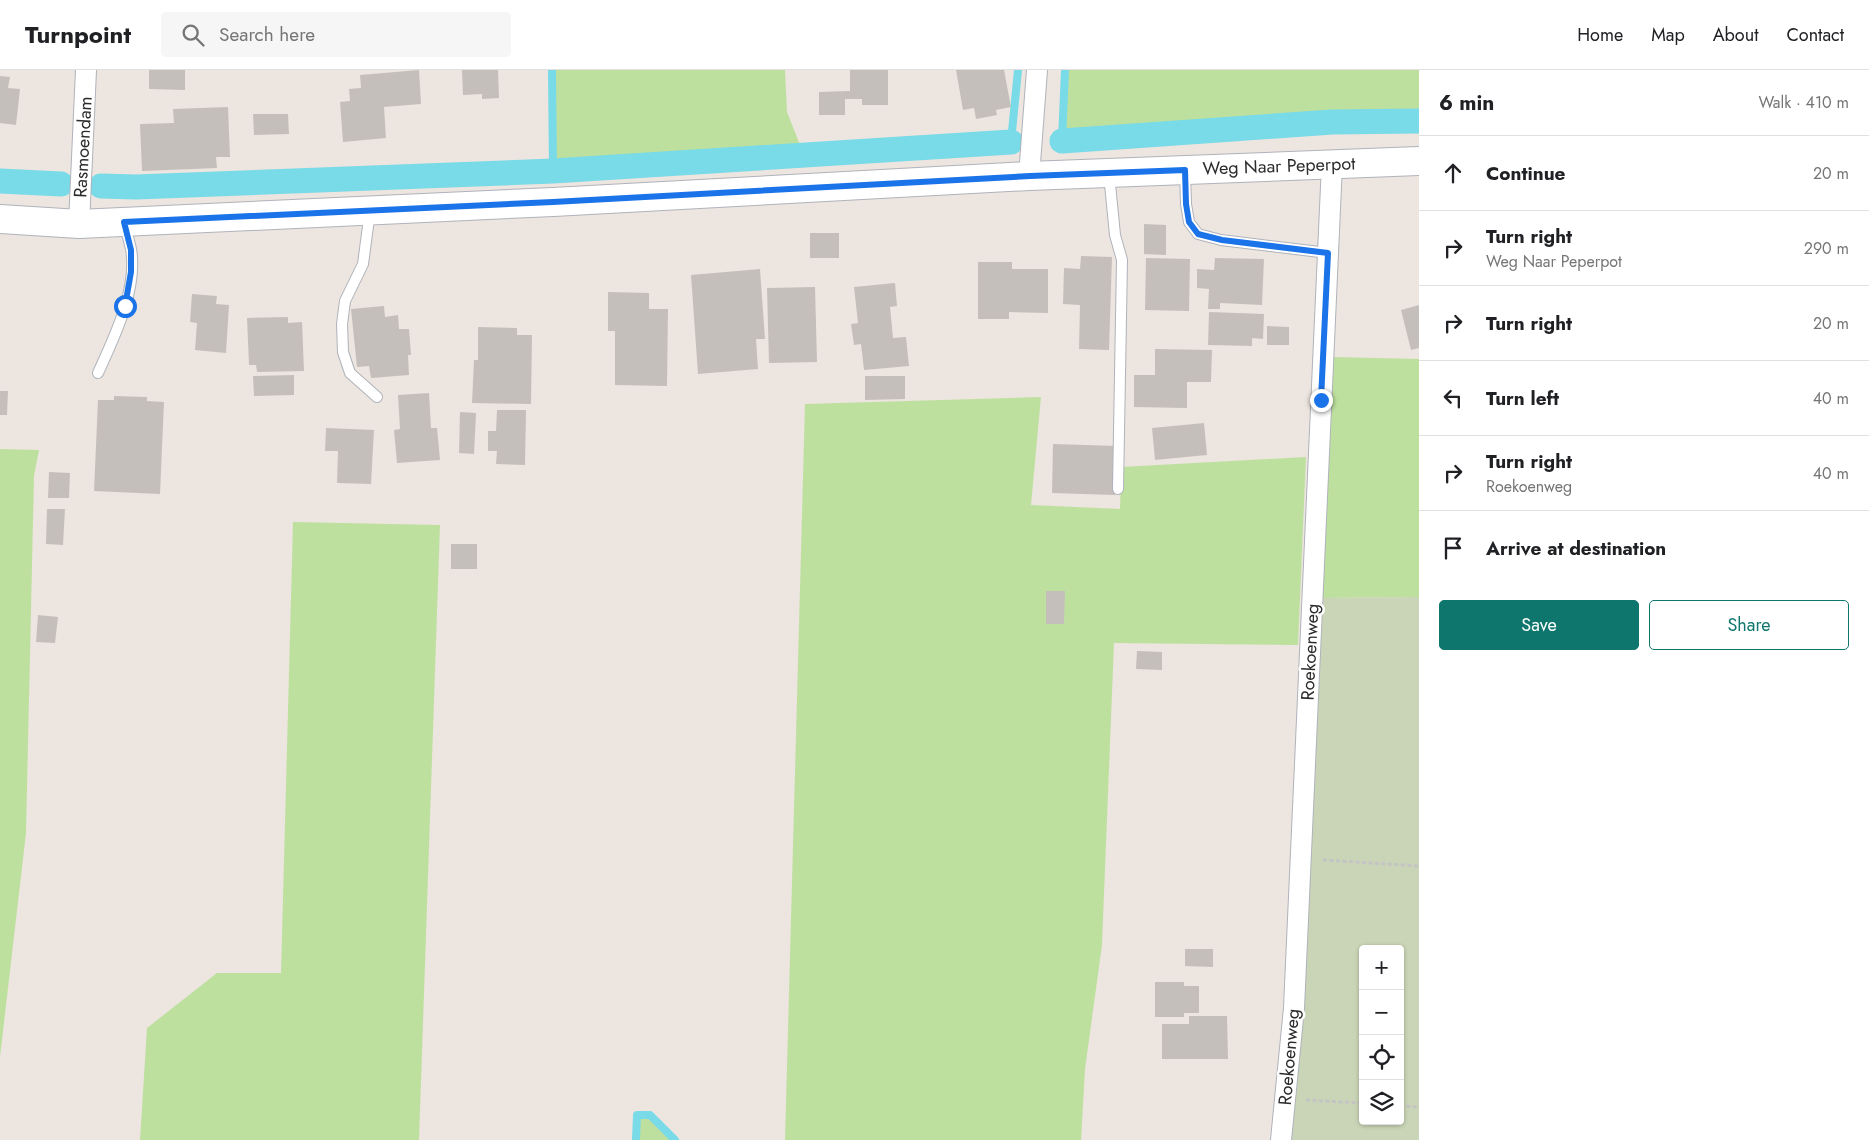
<!DOCTYPE html>
<meta charset="utf-8">
<style>
body{margin:0;font-family:Jost,sans-serif;background:#f6f6f6;color:#202124}
.controls{position:absolute;right:15px;bottom:15px;display:grid;overflow:hidden;border-radius:5px;box-shadow:0 1px 4px #0004}
.controls button{width:45px;height:45px;display:grid;place-items:center;padding:0;border:0;border-bottom:1px solid #e0e0e0;background:#fff;color:#202124;font:25px sans-serif}
.stop{position:absolute;width:15px;height:15px;margin:-11px;border:4px solid #1a73e8;border-radius:50%;background:#fff}
.stop.end{background:#1a73e8;border-color:#fff;box-shadow:0 1px 5px #0008}
.list{margin:0;padding:0;list-style:none}
h2{display:flex;justify-content:space-between;align-items:center;height:65px;margin:0;padding:0 20px;font-size:21px}
h2 small{font-size:16px;font-weight:400;color:#757577}
.list li{display:grid;grid-template-columns:32px 1fr auto;gap:15px;align-items:center;box-sizing:border-box;height:75px;padding:0 20px;border-top:1px solid #e0e0e0}
.list b{display:block;font-size:19px;white-space:nowrap}
.list p{margin:0;font-size:16px;white-space:nowrap;color:#757577}
.list em{font-size:16px;font-style:normal;color:#757577}
.actions{display:flex;gap:10px;padding:15px 20px}
.actions a{flex:1;padding:11px 0;border:1px solid #0f766e;border-radius:5px;text-align:center;font-size:18px;color:#0f766e}
.actions .main{background:#0f766e;color:#fff}
.icon{flex:none;width:28px;height:28px;fill:none;stroke:currentColor;stroke-width:2;stroke-linecap:round;stroke-linejoin:round}
.map{position:relative;flex:none;width:1419px;height:1070px;overflow:hidden}
header{display:flex;align-items:center;gap:30px;box-sizing:border-box;height:70px;padding:0 25px;background:#fff;border-bottom:1px solid #e0e0e0}
header strong{font-size:24px}
nav{display:flex;gap:28px;margin-inline-start:auto;font-size:18px}
.search{width:350px;height:45px;background:#f6f6f6;display:flex;align-items:center;gap:12px;box-sizing:border-box;padding:0 18px;border-radius:5px;color:#757577;font-size:19px}
main{display:flex}
aside{flex:1;background:#fff}
.map>svg:first-child{display:block}
</style>
<header>
<strong>Turnpoint</strong>
<div class="search"><svg class="icon" aria-label="search" viewBox="0 0 24 24"><circle cx="10" cy="10" r="6"/><path d="M15 15l6 6"/></svg>Search here</div>
<nav><a>Home</a><a>Map</a><a>About</a><a>Contact</a></nav>
</header>
<main>
<div class="map">
<svg width="1419" height="1070" viewBox="0 0 1419 1070">
<rect width="100%" height="100%" fill="#ede5df"/>
<g fill="#bee09f">
<polygon points="552,0 785,0 787,42 804,85 553,101"/>
<polygon points="1065,0 1419,0 1419,51 1332,52 1062,71"/>
<polygon points="1332,287 1419,289 1419,527 1323,528"/>
<polygon points="1041,327 1031,435 1120,439 1121,397 1306,387 1298,575 1114,573 1102,875 1085,999 1081,1070 785,1070 805,334"/>
<polygon points="0,379 39,380 34,406 26,763 0,987"/>
<polygon points="293,452 440,455 419,1070 140,1070 147,958 217,903 281,903"/>
<polygon points="637,1045 650,1045 675,1070 636,1070"/>
</g>
<path fill="#cad5b7" fill-rule="evenodd" d="M1419 527V1070H1290L1303 932 1323 528ZM1363 879H1400V1051H1363Z"/>
<g fill="none" stroke-linecap="round" stroke-linejoin="round">
<g stroke="#79dae8" stroke-width="8">
<polyline points="552,0 553,101"/>
<polyline points="1062,71 1065,0"/>
<polyline points="1011,72 1018,0"/>
<polyline points="636,1070 637,1045 650,1045 675,1070"/>
</g>
<g stroke="#79dae8" stroke-width="25">
<polyline points="1062,71 1332,52 1419,51"/>
<polyline points="0,111 61,114"/>
<polyline points="101,116 136,117 553,101 1011,72"/>
</g>
</g>
<g fill="#c5bfbb">
<polygon points="149,0 185,0 185,20 149,19"/>
<polygon points="419,0 421,34 384,37 386,68 343,72 340,32 350,31 349,19 361,18 360,5"/>
<polygon points="462,0 498,0 499,28 482,29 482,24 463,25"/>
<polygon points="850,0 888,0 888,35 862,35 862,29 845,29 845,45 819,45 819,22 850,21"/>
<polygon points="956,0 1004,0 1011,37 996,40 997,45 976,49 974,38 963,40"/>
<polygon points="0,6 10,7 8,18 20,19 16,55 0,53"/>
<polygon points="228,37 230,87 216,87 217,98 142,101 140,54 174,53 173,39"/>
<polygon points="253,44 288,44 289,64 254,65"/>
<polygon points="1144,154 1166,155 1166,185 1144,184"/>
<rect x="810" y="163" width="29" height="25"/>
<polygon points="1081,186 1112,187 1109,280 1079,279 1080,235 1063,234 1064,198 1080,199"/>
<polygon points="1146,188 1190,189 1189,241 1145,240"/>
<polygon points="1215,188 1264,189 1262,235 1220,233 1220,239 1208,239 1209,219 1197,218 1197,199 1214,200"/>
<polygon points="978,192 1012,192 1012,199 1048,199 1048,243 1009,242 1009,249 978,249"/>
<polygon points="760,199 765,269 756,269 758,299 698,304 691,205"/>
<polygon points="895,213 897,236 890,237 893,268 906,267 909,296 864,300 861,274 854,275 851,254 858,253 854,217"/>
<polygon points="815,217 817,292 769,293 767,218"/>
<polygon points="608,222 649,223 649,239 668,239 667,316 615,315 615,261 608,261"/>
<polygon points="192,224 217,226 216,234 229,235 226,283 195,280 197,253 190,252"/>
<polygon points="1419,235 1419,278 1411,280 1401,240"/>
<polygon points="384,236 385,247 398,245 399,259 409,259 411,285 408,285 409,305 371,308 369,296 357,297 351,239"/>
<polygon points="1209,242 1264,244 1263,269 1252,268 1252,276 1208,275"/>
<polygon points="288,247 288,253 302,252 304,301 257,302 256,295 249,295 247,248"/>
<polygon points="1267,256 1289,257 1289,275 1267,275"/>
<polygon points="478,257 517,258 517,265 532,265 531,334 472,333 474,290 478,290"/>
<polygon points="1155,279 1212,280 1211,312 1187,312 1187,338 1134,337 1134,305 1155,305"/>
<polygon points="294,305 294,325 254,326 253,306"/>
<polygon points="865,306 905,306 905,329 865,330"/>
<polygon points="0,321 8,321 7,345 0,345"/>
<polygon points="429,323 431,358 437,358 440,390 397,393 394,360 400,359 398,325"/>
<polygon points="114,326 147,327 147,331 164,332 160,424 94,421 98,330 114,330"/>
<polygon points="497,340 526,340 525,395 496,394 497,381 488,381 488,361 496,361"/>
<polygon points="460,342 476,343 474,384 459,383"/>
<polygon points="1204,353 1207,385 1155,390 1152,358"/>
<polygon points="326,358 374,360 371,414 337,413 338,381 325,381"/>
<polygon points="1053,374 1117,376 1115,425 1052,423"/>
<polygon points="49,402 70,403 69,428 48,428"/>
<polygon points="47,439 65,439 63,475 46,474"/>
<rect x="451" y="474" width="26" height="25"/>
<polygon points="1046,521 1065,521 1064,554 1046,554"/>
<polygon points="38,545 58,547 55,573 36,572"/>
<polygon points="1137,581 1162,582 1162,600 1136,599"/>
<polygon points="1185,879 1213,879 1213,897 1185,896"/>
<polygon points="1155,912 1184,912 1184,916 1199,916 1199,943 1184,943 1184,947 1155,947"/>
<polygon points="1189,946 1227,946 1228,989 1162,989 1162,954 1189,954"/>
</g>
<g fill="none" stroke-linecap="round" stroke-linejoin="round">
<g stroke="#afb3bb" stroke-width="12">
<g id="lane">
<polyline points="1185,101 1186,134 1189,152 1198,164 1221,170 1328,183"/>
<polyline points="1109,104 1115,165 1122,190 1118,419"/>
<polyline points="370,141 363,194 345,231 342,254 343,282 350,303 377,327"/>
<path d="M98 303C114 268 138 219 131 179 129 170 126 161 124 152"/>
</g>
</g>
<g stroke="#afb3bb" stroke-width="22">
<g id="street">
<polyline points="1029,106 1037,0"/>
<polyline points="79,154 86,0"/>
<polyline points="1281,1070 1294,938 1332,94"/>
</g>
</g>
<g stroke="#afb3bb" stroke-width="30">
<polyline id="secondary" points="0,149 79,154 553,132 1029,106 1419,91"/>
</g>
<g stroke="#c4c4c4" stroke-width="3" stroke-dasharray="4 2.5" stroke-linecap="butt">
<polyline points="1323,790 1419,796"/>
<polyline points="1306,1030 1363,1033"/>
<polyline points="1400,1036 1419,1037"/>
</g>
<use href="#lane" stroke="#fff" stroke-width="10"/>
<use href="#street" stroke="#fff" stroke-width="20"/>
<use href="#secondary" stroke="#fff" stroke-width="28"/>
</g>
<g fill="none" stroke-linecap="round" stroke-linejoin="round">
<polyline stroke="#1a73e8" stroke-width="6" points="125,236 131,202 131,180 124,152 553,132 1030,106 1185,100 1186,134 1189,152 1198,164 1222,170 1328,183 1321,330"/>
</g>
<g text-anchor="middle" stroke-width="5" stroke-linejoin="round" paint-order="stroke">
<g font-size="18" fill="#2c2c2c" stroke="#fff">
<text transform="translate(83 77) rotate(-87)" y="6">Rasmoendam</text>
<text transform="translate(1279 96) rotate(-2)" y="6">Weg Naar Peperpot</text>
<text transform="translate(1310 582) rotate(-87)" y="6">Roekoenweg</text>
<text transform="translate(1289 987) rotate(-85)" y="6">Roekoenweg</text>
</g>
</g>
</svg>
<div class="controls">
<button>+</button>
<button>−</button>
<button><svg class="icon" aria-label="locate" viewBox="0 0 24 24"><circle cx="12" cy="12" r="6"/><path d="M12 2v4M12 18v4M2 12h4M18 12h4"/></svg></button>
<button><svg class="icon" aria-label="layers" viewBox="0 0 24 24"><path d="M12 4l9 5-9 5-9-5zM3 14l9 5 9-5"/></svg></button>
</div>
<div class="stop" style="left:125px;top:236px"></div>
<div class="stop end" style="left:1321px;top:330px"></div>
</div>
<aside>
<h2>6 min<small>Walk · 410 m</small></h2>
<ul class="list">
<li><svg class="icon" aria-label="ahead" viewBox="0 0 24 24"><path d="M12 20V5M6 11l6-6 6 6"/></svg><div><b>Continue</b></div><em>20 m</em></li>
<li><svg class="icon" aria-label="right" viewBox="0 0 24 24"><path d="M7 20v-9h11M14 6l5 5-5 5"/></svg><div><b>Turn right</b><p>Weg Naar Peperpot</p></div><em>290 m</em></li>
<li><svg class="icon" aria-label="right" viewBox="0 0 24 24"><path d="M7 20v-9h11M14 6l5 5-5 5"/></svg><div><b>Turn right</b></div><em>20 m</em></li>
<li><svg class="icon" aria-label="left" viewBox="0 0 24 24"><path d="M17 20v-9H6M10 6l-5 5 5 5"/></svg><div><b>Turn left</b></div><em>40 m</em></li>
<li><svg class="icon" aria-label="right" viewBox="0 0 24 24"><path d="M7 20v-9h11M14 6l5 5-5 5"/></svg><div><b>Turn right</b><p>Roekoenweg</p></div><em>40 m</em></li>
<li><svg class="icon" aria-label="arrive" viewBox="0 0 24 24"><path d="M6 21V4h12l-3 4 3 4H6"/></svg><div><b>Arrive at destination</b></div></li>
</ul>
<div class="actions"><a class="main">Save</a><a>Share</a></div>
</aside>
</main>
